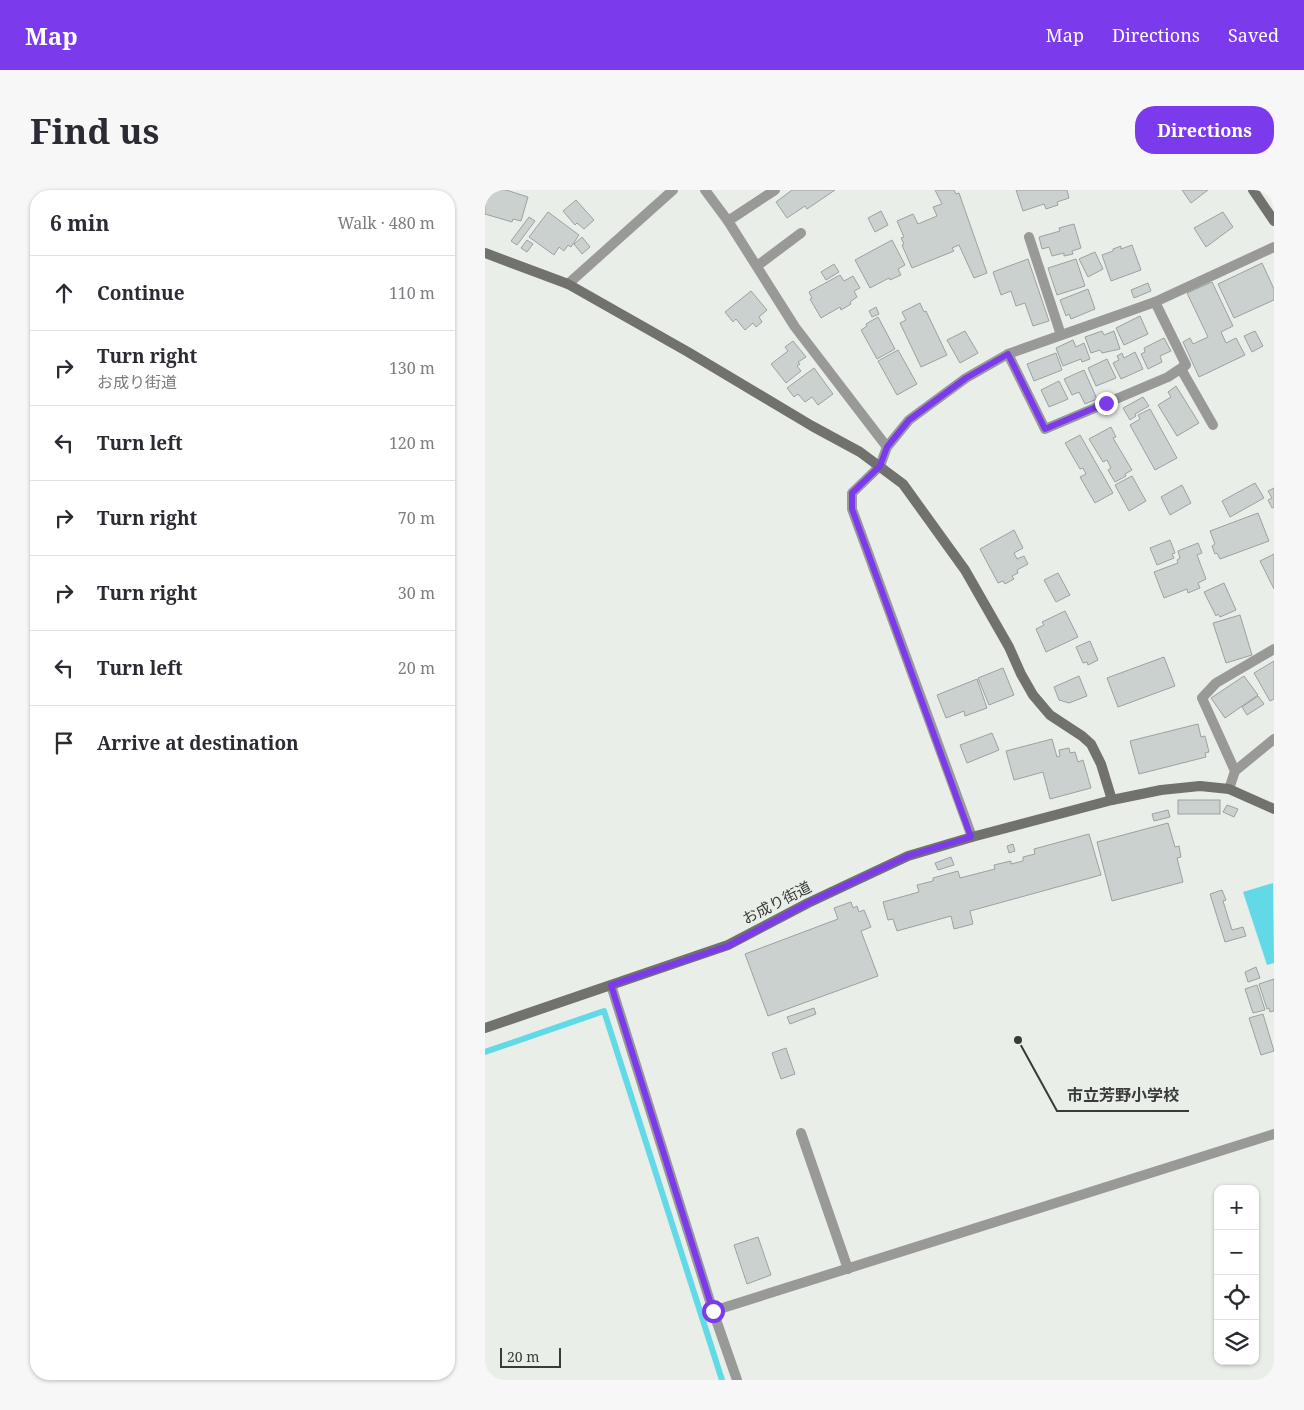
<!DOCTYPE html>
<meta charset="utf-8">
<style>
body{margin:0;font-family:"Noto Serif","Noto Sans JP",serif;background:#f7f7f7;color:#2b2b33}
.controls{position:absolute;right:15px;bottom:15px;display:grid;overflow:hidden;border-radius:10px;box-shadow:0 1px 4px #0004}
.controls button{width:45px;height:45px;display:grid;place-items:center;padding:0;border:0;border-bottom:1px solid #e1e1e2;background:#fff;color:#2b2b33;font:25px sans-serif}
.scale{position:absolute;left:15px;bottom:12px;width:61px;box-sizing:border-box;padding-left:5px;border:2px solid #393b39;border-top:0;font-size:14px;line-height:18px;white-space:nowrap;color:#393b39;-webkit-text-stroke:4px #e9eee9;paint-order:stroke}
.stop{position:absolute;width:15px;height:15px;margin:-11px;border:4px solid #7c3aed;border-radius:50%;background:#fff}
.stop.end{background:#7c3aed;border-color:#fff;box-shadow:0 1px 5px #0008}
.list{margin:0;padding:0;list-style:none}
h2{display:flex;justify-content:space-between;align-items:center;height:65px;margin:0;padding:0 20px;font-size:21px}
h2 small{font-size:16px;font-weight:400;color:#7c7c81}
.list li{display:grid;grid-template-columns:32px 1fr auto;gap:15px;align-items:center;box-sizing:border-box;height:75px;padding:0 20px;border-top:1px solid #e1e1e2}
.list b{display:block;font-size:19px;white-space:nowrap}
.list p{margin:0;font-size:16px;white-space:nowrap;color:#7c7c81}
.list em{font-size:16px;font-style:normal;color:#7c7c81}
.icon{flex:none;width:28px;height:28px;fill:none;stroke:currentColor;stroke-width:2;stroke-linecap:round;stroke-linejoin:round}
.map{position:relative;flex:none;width:789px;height:1190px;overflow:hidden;border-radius:20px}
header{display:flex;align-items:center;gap:30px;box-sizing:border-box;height:70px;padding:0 25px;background:#7c3aed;color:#fff}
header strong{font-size:24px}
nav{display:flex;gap:28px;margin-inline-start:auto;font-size:18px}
.intro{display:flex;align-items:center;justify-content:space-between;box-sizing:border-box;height:120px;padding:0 30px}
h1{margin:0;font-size:35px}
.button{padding:12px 22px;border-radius:20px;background:#7c3aed;color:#fff;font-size:18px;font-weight:700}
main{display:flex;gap:30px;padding:0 30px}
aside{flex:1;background:#fff;border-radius:20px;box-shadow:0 1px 4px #0004}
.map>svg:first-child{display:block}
</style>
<header>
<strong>Map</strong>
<nav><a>Map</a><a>Directions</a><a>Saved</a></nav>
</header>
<div class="intro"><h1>Find us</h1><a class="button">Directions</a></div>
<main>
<aside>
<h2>6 min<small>Walk · 480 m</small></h2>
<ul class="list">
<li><svg class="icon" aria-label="ahead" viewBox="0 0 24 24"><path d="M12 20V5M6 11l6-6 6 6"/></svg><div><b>Continue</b></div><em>110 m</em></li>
<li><svg class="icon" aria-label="right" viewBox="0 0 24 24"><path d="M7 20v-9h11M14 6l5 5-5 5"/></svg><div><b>Turn right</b><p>お成り街道</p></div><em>130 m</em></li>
<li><svg class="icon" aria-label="left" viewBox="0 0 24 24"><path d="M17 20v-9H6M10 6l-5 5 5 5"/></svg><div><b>Turn left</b></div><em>120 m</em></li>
<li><svg class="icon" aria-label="right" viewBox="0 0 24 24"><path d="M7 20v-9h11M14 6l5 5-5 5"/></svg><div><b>Turn right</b></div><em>70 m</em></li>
<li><svg class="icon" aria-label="right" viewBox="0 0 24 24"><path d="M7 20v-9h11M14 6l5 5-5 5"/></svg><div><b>Turn right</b></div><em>30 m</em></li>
<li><svg class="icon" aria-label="left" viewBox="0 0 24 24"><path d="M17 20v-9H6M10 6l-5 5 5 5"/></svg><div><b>Turn left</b></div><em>20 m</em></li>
<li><svg class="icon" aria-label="arrive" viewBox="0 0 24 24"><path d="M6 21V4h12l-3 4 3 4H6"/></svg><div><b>Arrive at destination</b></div></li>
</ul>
</aside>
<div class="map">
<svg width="789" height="1190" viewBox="0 0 789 1190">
<rect width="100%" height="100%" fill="#e9eee9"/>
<polygon fill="#62d9e6" points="788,693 789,773 782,775 758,702"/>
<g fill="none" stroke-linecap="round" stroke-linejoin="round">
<polyline stroke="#62d9e6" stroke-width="6" points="0,862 119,821 237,1190"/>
</g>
<g fill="#cad1cf" stroke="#9ba29f">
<polygon points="3,0 21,0 43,7 36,31 28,29 27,32 0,24 0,11"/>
<polygon points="307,0 350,0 322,19 320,16 302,28 291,12"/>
<polygon points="450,0 469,0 471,4 474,3 502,83 489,88 474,55 467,58 469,61 427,78 417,55 419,54 416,48 419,47 412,31 428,24 433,34 452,26 448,17 457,14"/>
<polygon points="531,0 582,0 584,8 572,12 573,15 561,19 559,14 538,21"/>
<polygon points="697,0 723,0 706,13"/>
<polygon points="91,10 109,30 99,39 92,33 90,35 78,21"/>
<polygon points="396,21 403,35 390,42 383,28"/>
<polygon points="63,22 94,45 86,57 83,55 79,61 74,57 69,65 44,47"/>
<polygon points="738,22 748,37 721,57 709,38"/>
<polygon points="44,27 50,31 32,55 26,51"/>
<polygon points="589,34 596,58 587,61 588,64 579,66 579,63 567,66 564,57 557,59 554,47 575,41 574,38"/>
<polygon points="97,47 105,57 97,64 89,54"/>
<polygon points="42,50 48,54 42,62 36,58"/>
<polygon points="407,50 420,75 413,79 416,85 405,90 404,88 385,98 370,70"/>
<polygon points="647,55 656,80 626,91 617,65 628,61 628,59 636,56 636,59"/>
<polygon points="610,62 618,79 603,87 594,69"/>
<polygon points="543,69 564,131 548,136 540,113 531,116 526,101 516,105 508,82"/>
<polygon points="591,69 600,96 572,105 563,78"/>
<polygon points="777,73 789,99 789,110 749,128 733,94"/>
<polygon points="349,74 354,82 341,90 336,82"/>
<polygon points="355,85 359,91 368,86 375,98 369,101 372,107 365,112 366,114 356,120 355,117 336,128 325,109 327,108 324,102"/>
<polygon points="727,92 748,136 736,142 741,153 751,148 760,165 714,187 698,152 705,148 708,154 723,147 702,103"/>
<polygon points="663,93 666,101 649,108 646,100"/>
<polygon points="603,99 610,119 586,129 584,124 581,126 575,110"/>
<polygon points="266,101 282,120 274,127 277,132 271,137 268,133 260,140 251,129 248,132 240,122"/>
<polygon points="435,113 439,122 441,121 462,165 436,177 415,133 421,130 417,122"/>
<polygon points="391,117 394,124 387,127 384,121"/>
<polygon points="655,126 663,144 639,155 631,138"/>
<polygon points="393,127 410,159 392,169 376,140 382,136 381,134"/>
<polygon points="480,141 493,163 475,173 462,150"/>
<polygon points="617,141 619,145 629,141 635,159 617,163 615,160 606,163 600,147"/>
<polygon points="770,141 778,156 767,162 759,146"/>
<polygon points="679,148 686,161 675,166 677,172 663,179 656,164 660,162 659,158"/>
<polygon points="588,150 591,157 599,153 605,169 597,172 596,169 578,176 571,158"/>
<polygon points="308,151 321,167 313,172 315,174 312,176 316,181 301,193 286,174 303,161 300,157"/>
<polygon points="413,160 432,194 412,205 393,171"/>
<polygon points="650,162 658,179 636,189 628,173 634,170 632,166 637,163 639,168"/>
<polygon points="571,163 577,180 549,191 542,174"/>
<polygon points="622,169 631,188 611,196 603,178"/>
<polygon points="329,178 348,204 333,215 327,207 320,212 313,204 309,207 302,198"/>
<polygon points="599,180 612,209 600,214 594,202 587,205 579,189"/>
<polygon points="574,191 583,209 564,217 556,200"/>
<polygon points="691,196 714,233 692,246 673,215 686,207 683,202"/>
<polygon points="658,207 664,216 650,224 651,226 645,230 638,218"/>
<polygon points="665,219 692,268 670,280 645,235 655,229 653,225"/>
<polygon points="626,237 631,247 628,248 647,280 640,284 641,286 630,292 623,280 626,278 622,270 618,272 604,249"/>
<polygon points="595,245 628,303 610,313 595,287 601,284 598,278 595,279 580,253"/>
<polygon points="647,286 661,311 644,321 630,295"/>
<polygon points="770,293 779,308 745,327 737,311"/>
<polygon points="697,295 706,313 685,325 676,307"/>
<polygon points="789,298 789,317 787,318 783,310 787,308 783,301"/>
<polygon points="773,323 784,351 735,369 732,363 730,364 727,356 730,354 725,341"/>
<polygon points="529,340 538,358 529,363 532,369 539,366 543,374 532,380 533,383 527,386 529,389 520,394 518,391 513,393 495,359"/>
<polygon points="685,350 690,363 687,364 689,368 672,375 665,358"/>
<polygon points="713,353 717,363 712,365 721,389 713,393 715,398 703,403 702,399 679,408 669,382 693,373 692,370 695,368 693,361"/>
<polygon points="789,364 789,399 775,371"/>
<polygon points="573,383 585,405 571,412 559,390"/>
<polygon points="739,393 751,420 735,427 733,424 731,426 719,402"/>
<polygon points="580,421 593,447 561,462 551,439 559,435 557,432"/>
<polygon points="755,425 767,465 741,473 728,433"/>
<polygon points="605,451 613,470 603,475 602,472 598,473 591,457"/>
<polygon points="679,467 690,496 633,517 622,488"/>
<polygon points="789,471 789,509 785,511 769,483"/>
<polygon points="518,478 529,505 504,515 493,488"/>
<polygon points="594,486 602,506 584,513 574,510 569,497"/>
<polygon points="759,486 773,505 740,528 726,508"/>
<polygon points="492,489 502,518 480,526 479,521 461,528 452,505"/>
<polygon points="773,506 779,514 762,525 757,517"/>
<polygon points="713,534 716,547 720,546 724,562 720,563 721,567 654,584 645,551"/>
<polygon points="507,543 514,560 482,573 475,555"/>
<polygon points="567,549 572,567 575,566 574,560 584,558 585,563 590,562 593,572 598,570 606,598 565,609 558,582 529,590 521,561"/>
<rect x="693" y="610" width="42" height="14"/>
<polygon points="742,615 753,619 749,627 738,622"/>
<polygon points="683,620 685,627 669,631 667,624"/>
<polygon points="683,633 690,657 694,656 696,667 692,668 698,692 627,711 612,652"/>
<polygon points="604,644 616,685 485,721 488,734 469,739 466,726 412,741 408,729 403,730 398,712 434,702 432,695 448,691 448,688 473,681 475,688 510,679 509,675 526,671 526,674 538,671 538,667 550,664 549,659"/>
<polygon points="528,654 530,661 524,663 522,656"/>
<polygon points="466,667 469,675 453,680 450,673"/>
<polygon points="737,700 741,710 738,711 747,740 758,737 761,746 740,752 725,704"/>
<polygon points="366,712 368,718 372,716 374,722 379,720 386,737 376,741 393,786 283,826 260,764 353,729 349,718"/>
<polygon points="771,777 775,788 763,792 760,782"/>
<polygon points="789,789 789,821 785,822 784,818 782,819 774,794"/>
<polygon points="772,795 780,820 768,823 760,799"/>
<polygon points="329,818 331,824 305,834 302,827"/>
<polygon points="778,824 789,861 776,865 764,828"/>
<polygon points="301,858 310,884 296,889 287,863"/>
<polygon points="273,1047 286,1085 262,1094 249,1055"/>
</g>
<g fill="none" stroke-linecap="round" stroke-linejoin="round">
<g stroke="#999997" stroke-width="10">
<polyline points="243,31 290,0"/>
<polyline points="544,47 576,145"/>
<polyline points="272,76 316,43"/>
<polyline points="696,179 728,235"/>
<polyline points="750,581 717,508 731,493 789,459"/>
<polyline points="316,943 363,1079"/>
</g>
<g stroke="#999997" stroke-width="10">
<polyline points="220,0 243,31 310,137 402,257"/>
<polyline points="83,94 188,0"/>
<polyline points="523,164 560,239 683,187 701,175 670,112"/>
<polyline points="744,599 750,581 789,549"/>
<polyline points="487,647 367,319 367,303 395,276 402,257 424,230 481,188 523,164 670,112 789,57"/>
<polyline points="126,795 228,1121 252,1190"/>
<polyline points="228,1121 789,944"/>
</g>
<g stroke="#71726e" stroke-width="10">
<polyline points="768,0 789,31"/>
<polyline points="0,63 83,94 203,162 327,236 375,262 418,294 480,380 524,457 536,484 548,505 565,525 597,546 606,554 616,574 627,610"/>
<polyline points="0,838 243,755 323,713 423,666 487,647 627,610 676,600 715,596 744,599 789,619"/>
</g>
</g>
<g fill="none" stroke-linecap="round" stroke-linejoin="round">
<polyline stroke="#7c3aed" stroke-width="6" points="228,1121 126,795 243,756 323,713 423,666 486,647 367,319 367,303 395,276 402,257 424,230 481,188 523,164 560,239 621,213"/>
</g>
<g text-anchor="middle" stroke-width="5" stroke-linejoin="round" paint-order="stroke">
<g font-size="15" fill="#393b39" stroke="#e9eee9">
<text transform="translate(292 713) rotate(-27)" y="5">お成り街道</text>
</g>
</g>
<path fill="none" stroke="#393b39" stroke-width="2" d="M533 850L572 921H704"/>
<circle fill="#393b39" stroke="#e9eee9" stroke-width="2" cx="533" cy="850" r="5"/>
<g font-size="16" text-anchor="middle" font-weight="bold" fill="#393b39" stroke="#e9eee9" stroke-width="5" stroke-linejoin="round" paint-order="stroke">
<text x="638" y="911">市立芳野小学校</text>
</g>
</svg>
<div class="controls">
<button>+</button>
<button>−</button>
<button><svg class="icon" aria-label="locate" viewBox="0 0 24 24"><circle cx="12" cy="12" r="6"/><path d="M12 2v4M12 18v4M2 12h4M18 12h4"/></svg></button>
<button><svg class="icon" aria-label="layers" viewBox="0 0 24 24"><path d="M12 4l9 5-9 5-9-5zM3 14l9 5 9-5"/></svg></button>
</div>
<div class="scale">20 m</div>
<div class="stop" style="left:228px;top:1121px"></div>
<div class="stop end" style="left:621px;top:213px"></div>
</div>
</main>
